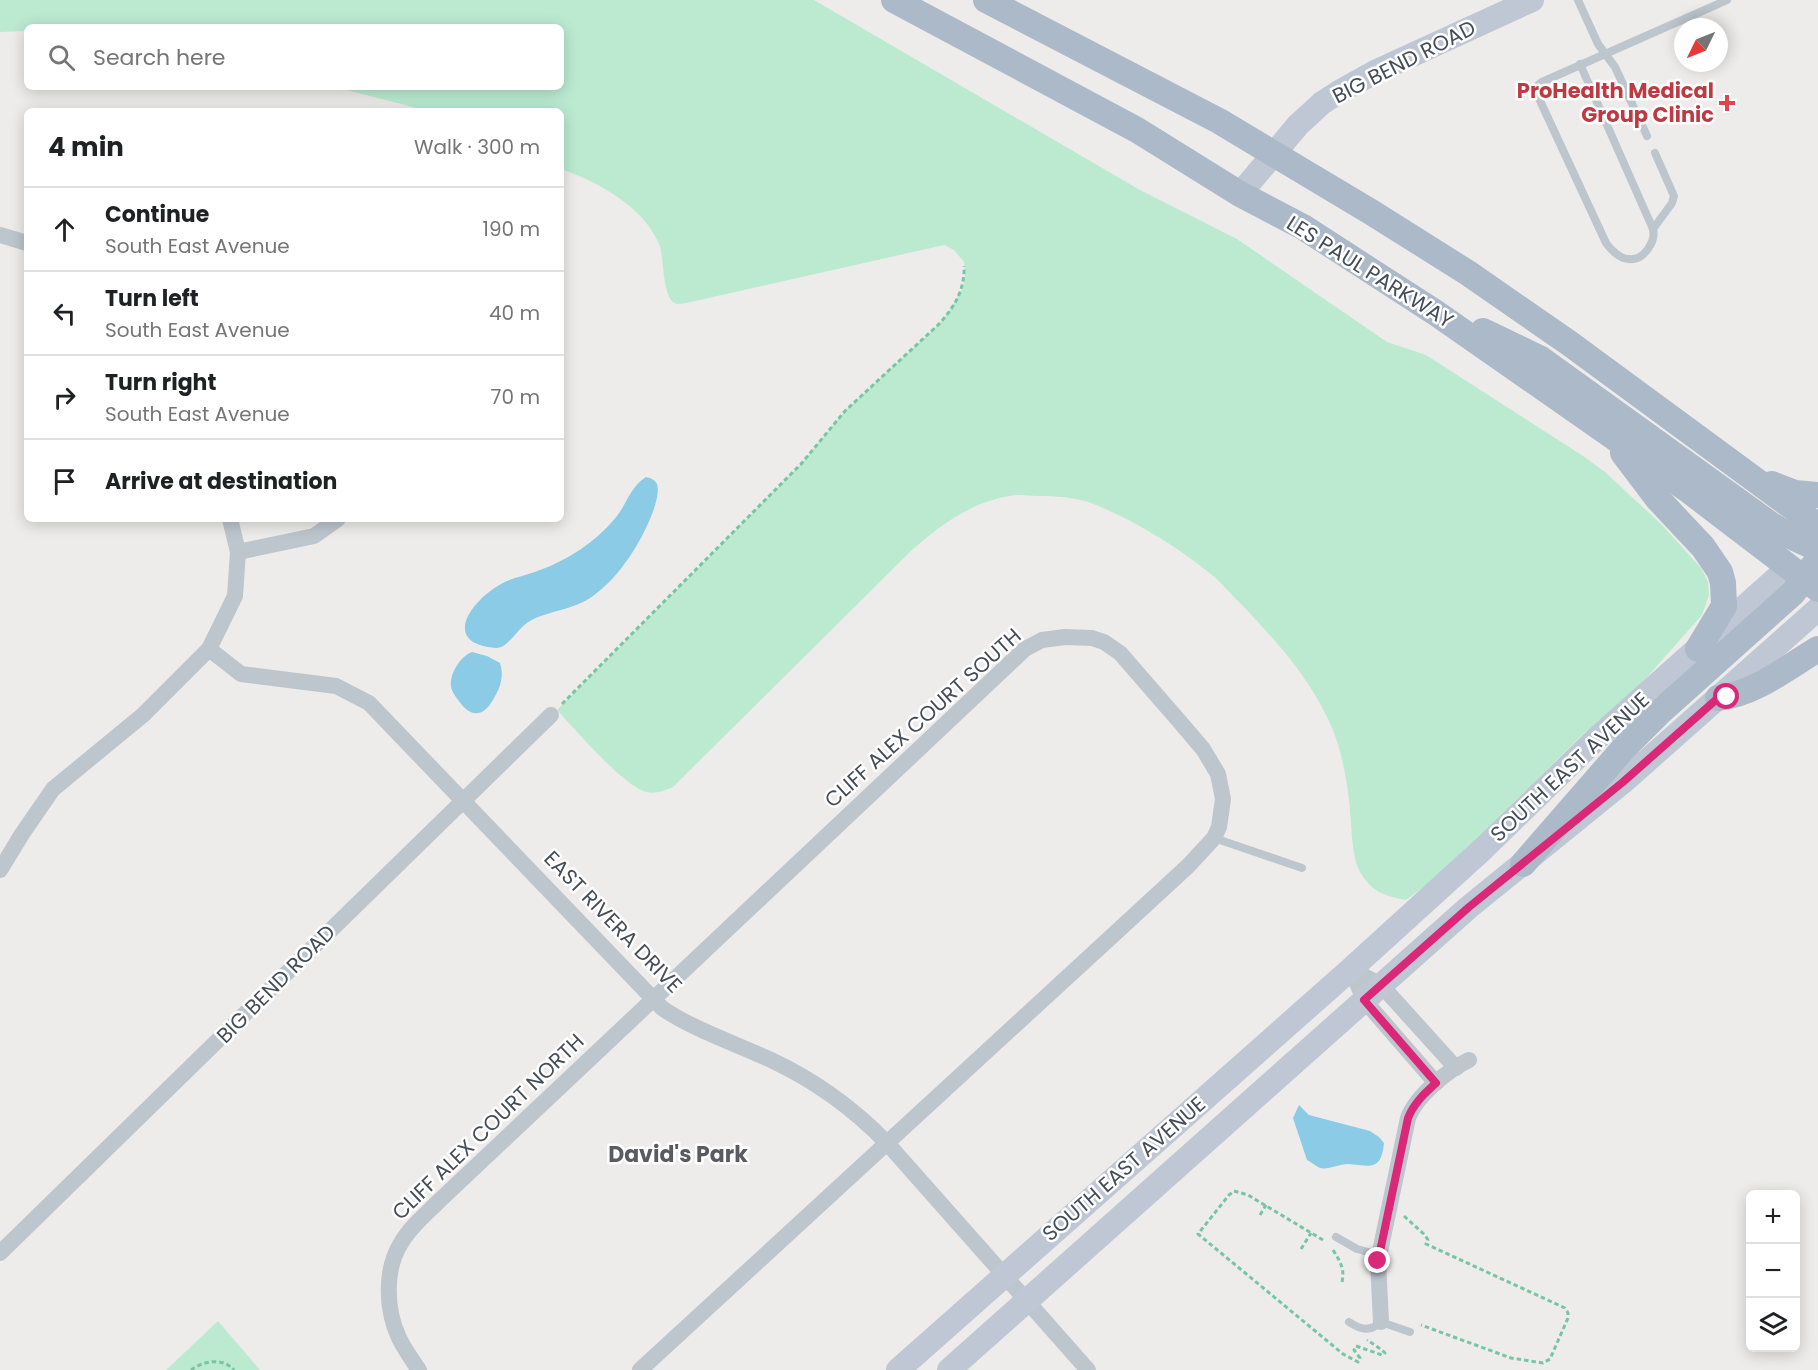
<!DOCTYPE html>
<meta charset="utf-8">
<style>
body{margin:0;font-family:Poppins,sans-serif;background:#f6f6f6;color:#202124}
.controls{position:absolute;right:18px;bottom:18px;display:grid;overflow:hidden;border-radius:9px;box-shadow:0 3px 15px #0003}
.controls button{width:54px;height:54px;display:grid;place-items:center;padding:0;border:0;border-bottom:2px solid #e0e0e0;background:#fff;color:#202124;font:30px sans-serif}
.compass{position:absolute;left:1674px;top:18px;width:54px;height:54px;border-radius:50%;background:#fff;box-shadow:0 3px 15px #0003;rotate:227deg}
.stop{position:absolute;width:18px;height:18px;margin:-14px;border:4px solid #db2777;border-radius:50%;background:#fff}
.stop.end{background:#db2777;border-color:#fff;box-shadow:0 2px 6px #0008}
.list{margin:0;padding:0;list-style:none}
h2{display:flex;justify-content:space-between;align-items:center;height:78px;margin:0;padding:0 24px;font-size:26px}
h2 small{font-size:20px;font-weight:400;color:#757577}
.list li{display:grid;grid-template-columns:39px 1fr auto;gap:18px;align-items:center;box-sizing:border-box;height:84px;padding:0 24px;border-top:2px solid #e0e0e0}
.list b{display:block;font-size:22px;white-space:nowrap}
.list p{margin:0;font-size:20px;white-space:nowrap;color:#757577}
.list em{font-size:20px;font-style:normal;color:#757577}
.icon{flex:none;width:33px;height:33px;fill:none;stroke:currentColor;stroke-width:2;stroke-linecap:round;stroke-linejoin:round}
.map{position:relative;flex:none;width:1818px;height:1370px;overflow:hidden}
.search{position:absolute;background:#fff;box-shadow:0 3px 15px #0003;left:24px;top:24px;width:540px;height:66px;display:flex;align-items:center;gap:15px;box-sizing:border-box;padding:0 21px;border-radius:9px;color:#757577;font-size:22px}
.panel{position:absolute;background:#fff;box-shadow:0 3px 15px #0003;left:24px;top:108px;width:540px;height:414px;border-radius:9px}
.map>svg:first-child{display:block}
</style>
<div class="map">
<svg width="1818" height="1370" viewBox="0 0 1818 1370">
<rect width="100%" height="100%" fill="#eeeceb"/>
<g fill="#bbead1">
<path d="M0 0H814L1140 190 1237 239 1387 342 1426 355 1583 456 1605 472 1662 525 1701 568 1708 582 1709 595 1702 615 1640 685 1581 736 1442 873 1406 900C1384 896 1370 891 1359 870 1350 850 1352 816 1348 793 1345 767 1338 738 1326 715 1306 674 1275 640 1244 607 1233 597 1223 584 1212 575 1178 547 1132 519 1091 503 1075 497 1054 496 1037 496 1028 496 1018 494 1010 496 971 502 941 525 912 550L673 787C664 791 656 794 646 792 622 785 575 729 557 710L801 464 845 411 938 325 948 313 963 288 965 276 964 262 954 250 944 245 691 302C687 303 681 304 677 304 661 300 665 258 659 244 643 206 598 182 561 169V111H428L335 87H561V27H27V31L0 32Z"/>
<polygon points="218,1321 260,1370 166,1370"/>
</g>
<g fill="#8bcbe5">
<path d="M646 477C651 478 655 480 657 484 663 501 636 550 625 563 617 575 605 587 593 596 574 610 550 610 530 621 518 627 508 649 496 648 443 644 468 605 496 587 504 582 513 578 522 576 558 566 593 546 617 516 627 503 631 486 646 477Z"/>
<path d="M472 652 487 656 500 663C504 675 501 687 494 698 486 713 475 720 462 705 459 701 454 695 452 690 447 677 460 656 472 652Z"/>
<path d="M1299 1105 1309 1115 1370 1131 1379 1137 1384 1143C1381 1173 1369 1165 1348 1164 1339 1164 1328 1170 1320 1168 1316 1166 1311 1162 1307 1160L1293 1118Z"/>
</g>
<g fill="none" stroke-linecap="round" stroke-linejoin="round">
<g stroke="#76c6a4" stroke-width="3" stroke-dasharray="4.5 3" stroke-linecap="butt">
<path d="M562 704 801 464 845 411 938 325C954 308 965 290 964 266"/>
<polyline points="1260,1215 1266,1205"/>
<polyline points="1404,1216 1425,1235 1428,1240 1426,1244 1565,1308 1568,1313 1568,1318 1550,1359 1543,1363 1511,1358 1421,1325"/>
<polyline points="1323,1240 1248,1195 1234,1191 1229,1195 1198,1234 1343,1354 1358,1362 1360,1358 1354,1350 1356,1346 1382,1355 1385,1353 1382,1350 1367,1340"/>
<polyline points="1301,1249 1311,1233"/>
<path d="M1333 1250C1340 1261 1345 1269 1342 1282"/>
<path d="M191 1370C203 1361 223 1357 234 1370"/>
</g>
<g stroke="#bdc5cd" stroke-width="8">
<polyline points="1578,0 1598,44 1615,67 1647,136"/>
<path d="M1580 64 1653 229C1656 241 1644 261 1629 259 1620 259 1611 250 1606 243L1536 92 1538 85 1542 82 1727 0"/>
<polyline points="1653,229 1672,203 1674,196 1655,153"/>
<polyline points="1214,838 1302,868"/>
<polyline points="1336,1237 1357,1249 1379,1255"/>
<path d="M1349 1322C1361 1330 1370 1332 1381 1322L1410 1332"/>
</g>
<g stroke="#bdc5cd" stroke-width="16">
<polyline points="0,235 27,243"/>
<polyline points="238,552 314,536 338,519"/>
<path d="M209 649 241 674 336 686 369 703 662 1008C692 1029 737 1044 771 1060 814 1080 854 1109 887 1143L1088 1370"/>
<polyline points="0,870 22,834 53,789 143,715 209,649 235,596 238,552 230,519"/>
<polyline points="1351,969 1381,985 1456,1068"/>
<polyline points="1351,969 1364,1000 1436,1083"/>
<polyline points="0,1253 551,715"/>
<path d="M1381 1322 1378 1261 1408 1118C1416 1096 1448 1070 1469 1060"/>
<path d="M419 1370C412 1360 405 1350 399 1338 386 1310 384 1270 401 1243 410 1227 426 1214 439 1201L1025 649 1042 640 1065 637 1092 638 1104 642 1120 653 1180 722 1203 749 1218 774 1223 799 1219 827 1214 838 1188 866 1111 937 640 1370"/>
</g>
<g stroke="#bfc7d4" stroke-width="24">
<polyline points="1240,194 1298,125 1322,103 1339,92 1375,72 1532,0"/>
<polyline points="898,1370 1351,969 1484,848 1596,739 1789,567"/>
<polyline points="949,1370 1469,907 1623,782 1818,609"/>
</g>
<g stroke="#acb9c9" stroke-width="26">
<polyline points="894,0 1137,130 1240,194 1303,227 1436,313 1608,433 1688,490 1818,589"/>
<polyline points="986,0 1219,121 1371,212 1468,273 1569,343 1818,526"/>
<polyline points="1483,331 1541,359 1770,524 1788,535 1818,549"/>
<polyline points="1623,453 1657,498 1703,547 1720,572 1723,583 1724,606 1698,649"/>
<polyline points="1772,484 1795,493 1818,495"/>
<path d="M1718 698C1753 695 1788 667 1818 649"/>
<polyline points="1523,864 1623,749 1660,712 1793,593 1813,566"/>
</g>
</g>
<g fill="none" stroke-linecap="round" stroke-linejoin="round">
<path stroke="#db2777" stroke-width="8" d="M1378 1261 1408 1118C1414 1103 1424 1094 1436 1083L1364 1000 1469 907 1623 782 1718 698 1727 697"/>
</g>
<path fill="#e0444e" stroke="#fff" stroke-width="2" d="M1724 94h6v6h6v6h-6v6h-6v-6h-6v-6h6z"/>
<g text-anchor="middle" stroke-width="5" stroke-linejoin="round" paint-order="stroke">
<g font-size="21" fill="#454d57" stroke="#fff">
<text transform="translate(1404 62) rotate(-27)" y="7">BIG BEND ROAD</text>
<text transform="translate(1370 272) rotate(32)" y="7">LES PAUL PARKWAY</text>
<text transform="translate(923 718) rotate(-42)" y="7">CLIFF ALEX COURT SOUTH</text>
<text transform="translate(1570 767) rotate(-43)" y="7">SOUTH EAST AVENUE</text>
<text transform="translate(613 922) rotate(46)" y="7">EAST RIVERA DRIVE</text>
<text transform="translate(276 984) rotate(-45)" y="7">BIG BEND ROAD</text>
<text transform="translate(488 1127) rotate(-44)" y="7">CLIFF ALEX COURT NORTH</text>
<text transform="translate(1124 1169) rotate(-41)" y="7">SOUTH EAST AVENUE</text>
</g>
<g font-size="21" font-weight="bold" fill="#be3a42" stroke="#fff" text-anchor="end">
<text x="1714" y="98">ProHealth Medical<tspan x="1714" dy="24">Group Clinic</tspan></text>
</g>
<g font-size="22" font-weight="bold" fill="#595b60" stroke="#fff">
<text x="678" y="1162">David's Park</text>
</g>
</g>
</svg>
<div class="controls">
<button>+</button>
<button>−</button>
<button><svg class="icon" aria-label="layers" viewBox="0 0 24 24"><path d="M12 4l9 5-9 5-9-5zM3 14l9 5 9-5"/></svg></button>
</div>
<svg class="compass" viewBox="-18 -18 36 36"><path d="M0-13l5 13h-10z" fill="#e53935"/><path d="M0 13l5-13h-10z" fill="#757577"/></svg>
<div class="stop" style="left:1727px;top:697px"></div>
<div class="stop end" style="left:1378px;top:1261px"></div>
<div class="search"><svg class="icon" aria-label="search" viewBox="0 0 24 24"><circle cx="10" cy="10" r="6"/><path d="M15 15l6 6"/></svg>Search here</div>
<section class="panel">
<h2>4 min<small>Walk · 300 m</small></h2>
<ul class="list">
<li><svg class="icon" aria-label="ahead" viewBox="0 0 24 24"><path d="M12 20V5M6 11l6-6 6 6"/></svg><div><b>Continue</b><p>South East Avenue</p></div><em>190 m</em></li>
<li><svg class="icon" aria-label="left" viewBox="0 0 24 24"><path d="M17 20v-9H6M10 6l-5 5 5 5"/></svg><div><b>Turn left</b><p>South East Avenue</p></div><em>40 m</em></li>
<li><svg class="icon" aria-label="right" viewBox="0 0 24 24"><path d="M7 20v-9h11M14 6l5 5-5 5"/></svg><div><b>Turn right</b><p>South East Avenue</p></div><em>70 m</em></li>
<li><svg class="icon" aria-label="arrive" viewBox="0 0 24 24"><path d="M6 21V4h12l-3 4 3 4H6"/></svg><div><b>Arrive at destination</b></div></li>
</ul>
</section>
</div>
